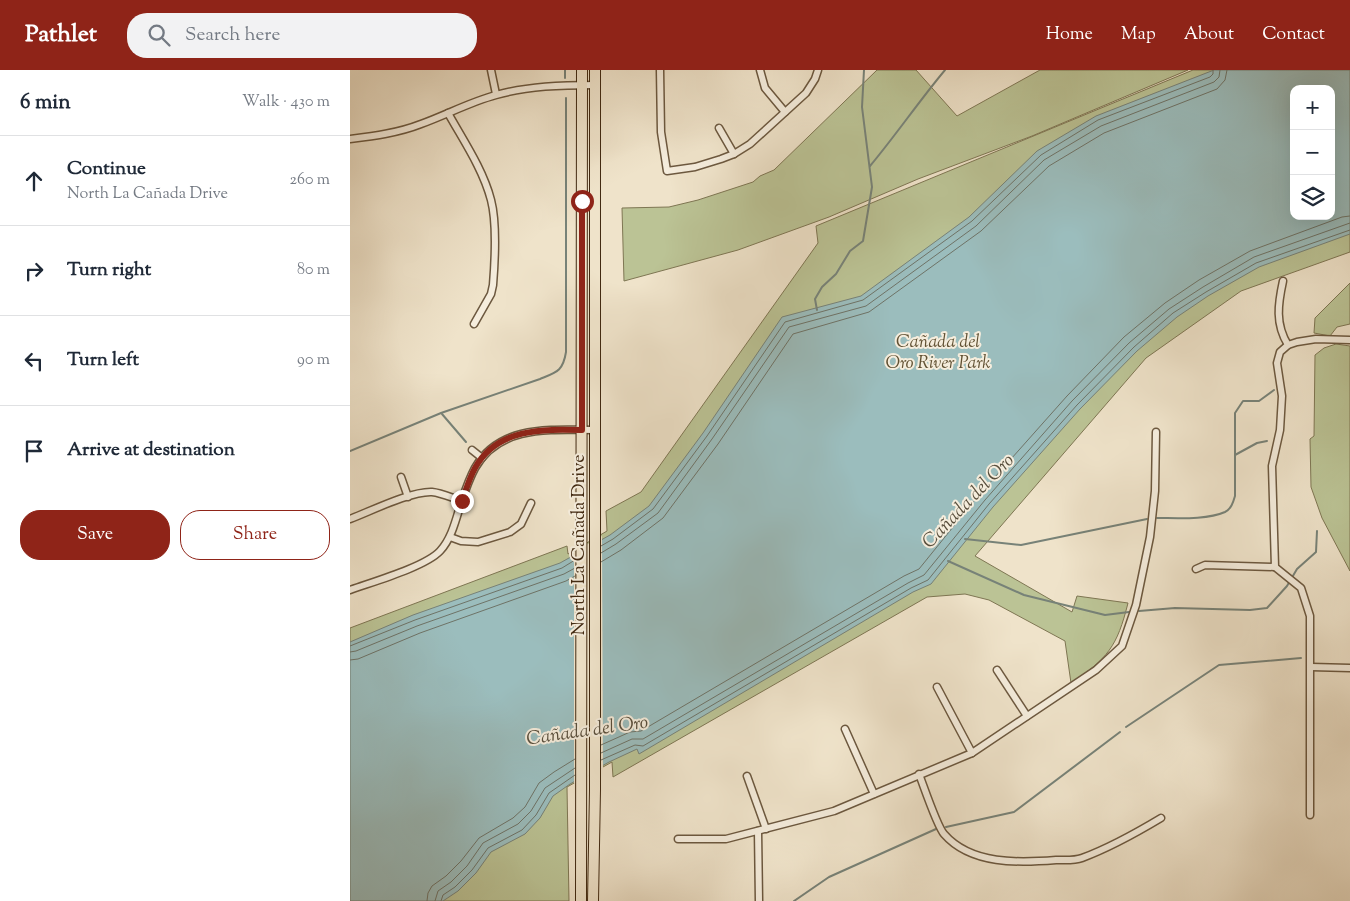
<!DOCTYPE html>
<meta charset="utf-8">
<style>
body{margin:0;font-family:"Sorts Mill Goudy",serif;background:#f2f2f3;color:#1f2937}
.controls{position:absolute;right:15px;top:15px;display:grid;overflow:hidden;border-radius:10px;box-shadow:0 5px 20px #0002}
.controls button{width:45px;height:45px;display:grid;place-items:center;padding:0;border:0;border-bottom:1px solid #e0e1e3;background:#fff;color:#1f2937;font:25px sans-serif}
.stop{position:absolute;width:15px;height:15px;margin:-11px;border:4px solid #8f2418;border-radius:50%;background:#fff}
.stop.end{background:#8f2418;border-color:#fff;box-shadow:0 1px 5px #0008}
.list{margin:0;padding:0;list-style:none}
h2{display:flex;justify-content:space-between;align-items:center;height:65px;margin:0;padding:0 20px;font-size:21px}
h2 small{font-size:16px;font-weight:400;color:#747a83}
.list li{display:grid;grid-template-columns:32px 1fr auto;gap:15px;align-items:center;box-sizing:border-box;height:90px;padding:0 20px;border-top:1px solid #e0e1e3}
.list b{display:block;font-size:19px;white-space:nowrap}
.list p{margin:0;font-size:16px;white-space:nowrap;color:#747a83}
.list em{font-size:16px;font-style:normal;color:#747a83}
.actions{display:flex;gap:10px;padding:15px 20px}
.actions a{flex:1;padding:11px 0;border:1px solid #8f2418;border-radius:20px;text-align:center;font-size:18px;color:#8f2418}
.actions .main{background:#8f2418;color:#fff}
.icon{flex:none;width:28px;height:28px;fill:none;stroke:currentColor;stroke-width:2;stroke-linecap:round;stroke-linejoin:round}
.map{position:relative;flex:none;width:1000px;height:831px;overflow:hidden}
header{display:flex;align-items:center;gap:30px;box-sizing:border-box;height:70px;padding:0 25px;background:#8f2418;color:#fff}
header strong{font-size:24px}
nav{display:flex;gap:28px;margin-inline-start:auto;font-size:18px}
.search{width:350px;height:45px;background:#f2f2f3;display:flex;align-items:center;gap:12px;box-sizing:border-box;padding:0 18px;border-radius:20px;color:#747a83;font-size:19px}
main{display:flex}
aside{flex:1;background:#fff}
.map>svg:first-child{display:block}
</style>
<header>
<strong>Pathlet</strong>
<div class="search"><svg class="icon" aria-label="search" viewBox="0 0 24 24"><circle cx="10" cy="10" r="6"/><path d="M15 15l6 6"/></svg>Search here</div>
<nav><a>Home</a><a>Map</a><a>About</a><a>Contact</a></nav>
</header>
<main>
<aside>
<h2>6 min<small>Walk · 430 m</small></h2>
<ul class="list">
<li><svg class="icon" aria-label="ahead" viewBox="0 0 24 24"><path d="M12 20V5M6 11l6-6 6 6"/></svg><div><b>Continue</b><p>North La Cañada Drive</p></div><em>260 m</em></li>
<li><svg class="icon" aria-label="right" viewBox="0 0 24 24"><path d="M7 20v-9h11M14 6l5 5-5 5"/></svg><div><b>Turn right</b></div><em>80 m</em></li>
<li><svg class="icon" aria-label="left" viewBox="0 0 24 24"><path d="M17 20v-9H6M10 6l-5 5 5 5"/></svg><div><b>Turn left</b></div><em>90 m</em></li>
<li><svg class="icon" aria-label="arrive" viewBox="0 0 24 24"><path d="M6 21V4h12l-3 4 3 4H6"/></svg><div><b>Arrive at destination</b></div></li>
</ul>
<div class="actions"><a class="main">Save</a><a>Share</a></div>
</aside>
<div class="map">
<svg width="1000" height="831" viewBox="0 0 1000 831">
<rect width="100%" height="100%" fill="#efe3ca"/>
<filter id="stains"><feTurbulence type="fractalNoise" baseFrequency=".004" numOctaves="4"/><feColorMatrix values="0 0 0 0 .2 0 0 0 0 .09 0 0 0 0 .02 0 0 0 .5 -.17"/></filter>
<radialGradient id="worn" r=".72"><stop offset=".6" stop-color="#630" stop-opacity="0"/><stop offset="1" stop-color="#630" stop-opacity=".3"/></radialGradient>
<g fill="#bbc395" stroke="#7e7653" fill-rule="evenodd">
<polygon points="527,0 566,0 607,46 690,0 838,0 682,66 568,109 479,147 388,180 274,211 272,138 319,137 348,130 403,112 410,106 424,100"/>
<path d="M843 0H1000V182L891 221 796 288 625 486 722 542 727 526 778 533C767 577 758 588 721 613L715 571 639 530 615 524 577 527 263 707 262 692 217 717 219 831H0V558L217 476 218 484 257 461 256 441 291 422 468 173 466 156ZM944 19H981V146H944Z"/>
<polygon points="1000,213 1000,254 987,257 980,266 964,263 965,248"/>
<polygon points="986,274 1000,276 1000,501 972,448 961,417 960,369 964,366 965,285 974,278"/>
</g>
<path fill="#9bbdbd" stroke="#778278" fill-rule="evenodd" d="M864 0H1000V164L909 197 858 226 827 247 787 281 730 339 643 437 581 514 563 522 289 684 287 679 259 692 220 714 203 726 190 748 175 764 141 782 126 803 108 821 93 831H0V572L63 545 210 493 260 465 299 436 353 363 432 247 511 226 619 147 687 81 746 46ZM944 19H981V146H944Z"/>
<polygon fill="#efe3ca" points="252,466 253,698 224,714 224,482"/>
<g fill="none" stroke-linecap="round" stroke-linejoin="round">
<g stroke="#6e7367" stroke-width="1">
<polyline points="251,476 263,469 303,439 357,366 435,252 513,230 622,151 691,85 748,50 860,7 863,4 863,0"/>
<polyline points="251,483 266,474 308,443 362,369 439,257 516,236 626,156 694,90 751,56 864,12 869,7 870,0"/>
<polyline points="251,492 271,480 313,448 368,374 443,264 519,242 631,161 699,96 754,63 867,19 875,10 877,0"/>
<polyline points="0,576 65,550 212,498 225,490"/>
<polyline points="0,582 6,581 67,556 214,504 225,498"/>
<polyline points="0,590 8,589 70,563 216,511 225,506"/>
<polyline points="251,675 280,662 291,661 554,506 569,499 629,425 717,326 774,267 815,233 849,210 900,181 992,147 1000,146"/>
<polyline points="251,683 282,669 293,669 558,513 574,505 635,430 722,331 779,273 819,239 853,217 904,187 1000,153"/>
<polyline points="251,690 285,675 293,676 561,518 578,510 639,434 727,335 784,277 823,243 856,222 906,193 1000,160"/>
<polyline points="77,831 78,823 82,816 96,806 111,791 129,768 163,748 175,737 189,713 204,702 225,689"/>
<polyline points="85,831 88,821 101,812 117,796 133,773 168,754 181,741 195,718 225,698"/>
<polyline points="91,831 93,825 105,817 122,800 138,778 172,760 186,745 199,723 225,705"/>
</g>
<g stroke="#778278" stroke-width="2">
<polyline points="215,0 215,8"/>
<path d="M520 96C546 65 569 31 595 0"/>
<polyline points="467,240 465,229 472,217 486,204 500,181 513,171 522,117 512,37 514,0"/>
<polyline points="92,344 116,372"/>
<path d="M0 381 91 343 190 309C207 302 213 301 216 282V28"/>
<polyline points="885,385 907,373 917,371"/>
<path d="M807 448C827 448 857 450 875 442 881 439 883 433 885 426V343L893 331H909L924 320"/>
<polyline points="615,469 671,475 797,449"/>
<polyline points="598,491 674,525 755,545 779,542"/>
<polyline points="789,541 825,538 900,540 917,538 937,516 947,499 966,482 967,461"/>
<polyline points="776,657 869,595 951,588"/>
<polyline points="596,757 664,742 770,662"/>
<polyline points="444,831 479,807 586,759"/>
</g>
<g stroke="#6c583f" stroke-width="9">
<g id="minor">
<polyline points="141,0 146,24"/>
<polyline points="310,0 311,62 317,101 345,97 371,89 384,84 400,74 456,23 465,9 468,0"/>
<polyline points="410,0 415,18 435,42"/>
<path d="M98 43C113 70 133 99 141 130 147 153 145 190 143 215L141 224 124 254"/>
<polyline points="369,58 384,84"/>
<path d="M0 69C24 66 48 63 71 54 96 45 120 32 146 25 178 16 212 15 245 15"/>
<path d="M933 211C928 234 925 254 938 275"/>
<polyline points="122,380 132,388"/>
<polyline points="51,407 58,427"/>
<path d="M0 449C21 441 61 421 82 422 92 423 102 428 112 431"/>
<polyline points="100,467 111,471 128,472 160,462 171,454 181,433"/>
<polyline points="846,499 855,495 925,497"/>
<path d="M0 520C22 512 75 497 90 481 102 468 106 449 111 433 115 421 119 409 125 398 150 354 202 360 245 360"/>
<polyline points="961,597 1000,598"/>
<polyline points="647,600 677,646"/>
<polyline points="587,617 622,683"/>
<polyline points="495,659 524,724"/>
<path d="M569 704C574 717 587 756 594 764 621 795 669 793 706 790 714 790 724 791 732 788 759 778 786 763 811 748"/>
<polyline points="397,706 416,759"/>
<polyline points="960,745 960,546 951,518 925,497 922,396 930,360 932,326 927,293 930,282 938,275 947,272 966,269 1000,270"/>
<polyline points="408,761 409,831"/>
<polyline points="328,769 376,769 484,741 622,683 746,600 772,576 786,535 800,467 805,421 806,362"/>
</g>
</g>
<g stroke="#412911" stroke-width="12">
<g id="primary">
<polyline points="231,831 232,0"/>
<polyline points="243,831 245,720 245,0"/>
</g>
</g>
<use href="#minor" stroke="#f5eddd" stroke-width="6"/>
<use href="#primary" stroke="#efe3ca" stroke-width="10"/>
</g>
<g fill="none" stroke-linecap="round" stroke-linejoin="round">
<path stroke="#8f2418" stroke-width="6" d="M112 431C116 420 119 409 125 398 147 358 193 359 232 360V131"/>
</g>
<g text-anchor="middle" stroke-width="4" stroke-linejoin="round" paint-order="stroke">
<g font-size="18" font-style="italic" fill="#605032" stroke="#f5eddd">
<text x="588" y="277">Cañada del<tspan x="588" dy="21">Oro River Park</tspan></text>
</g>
<g font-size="18" fill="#412911" stroke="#f5eddd">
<text transform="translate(228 475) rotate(-90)" y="6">North La Cañada Drive</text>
</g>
<g font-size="19" font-style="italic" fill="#584e3c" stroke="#f5eddd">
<text transform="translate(617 430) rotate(-46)" y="7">Cañada del Oro</text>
<text transform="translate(237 659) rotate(-8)" y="7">Cañada del Oro</text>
</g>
</g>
<rect width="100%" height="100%" filter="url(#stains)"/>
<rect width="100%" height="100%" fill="url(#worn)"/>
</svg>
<div class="controls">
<button>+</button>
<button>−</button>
<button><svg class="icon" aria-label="layers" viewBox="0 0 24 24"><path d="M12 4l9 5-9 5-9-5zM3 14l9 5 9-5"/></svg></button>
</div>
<div class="stop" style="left:232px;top:131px"></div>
<div class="stop end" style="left:112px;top:431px"></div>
</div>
</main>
